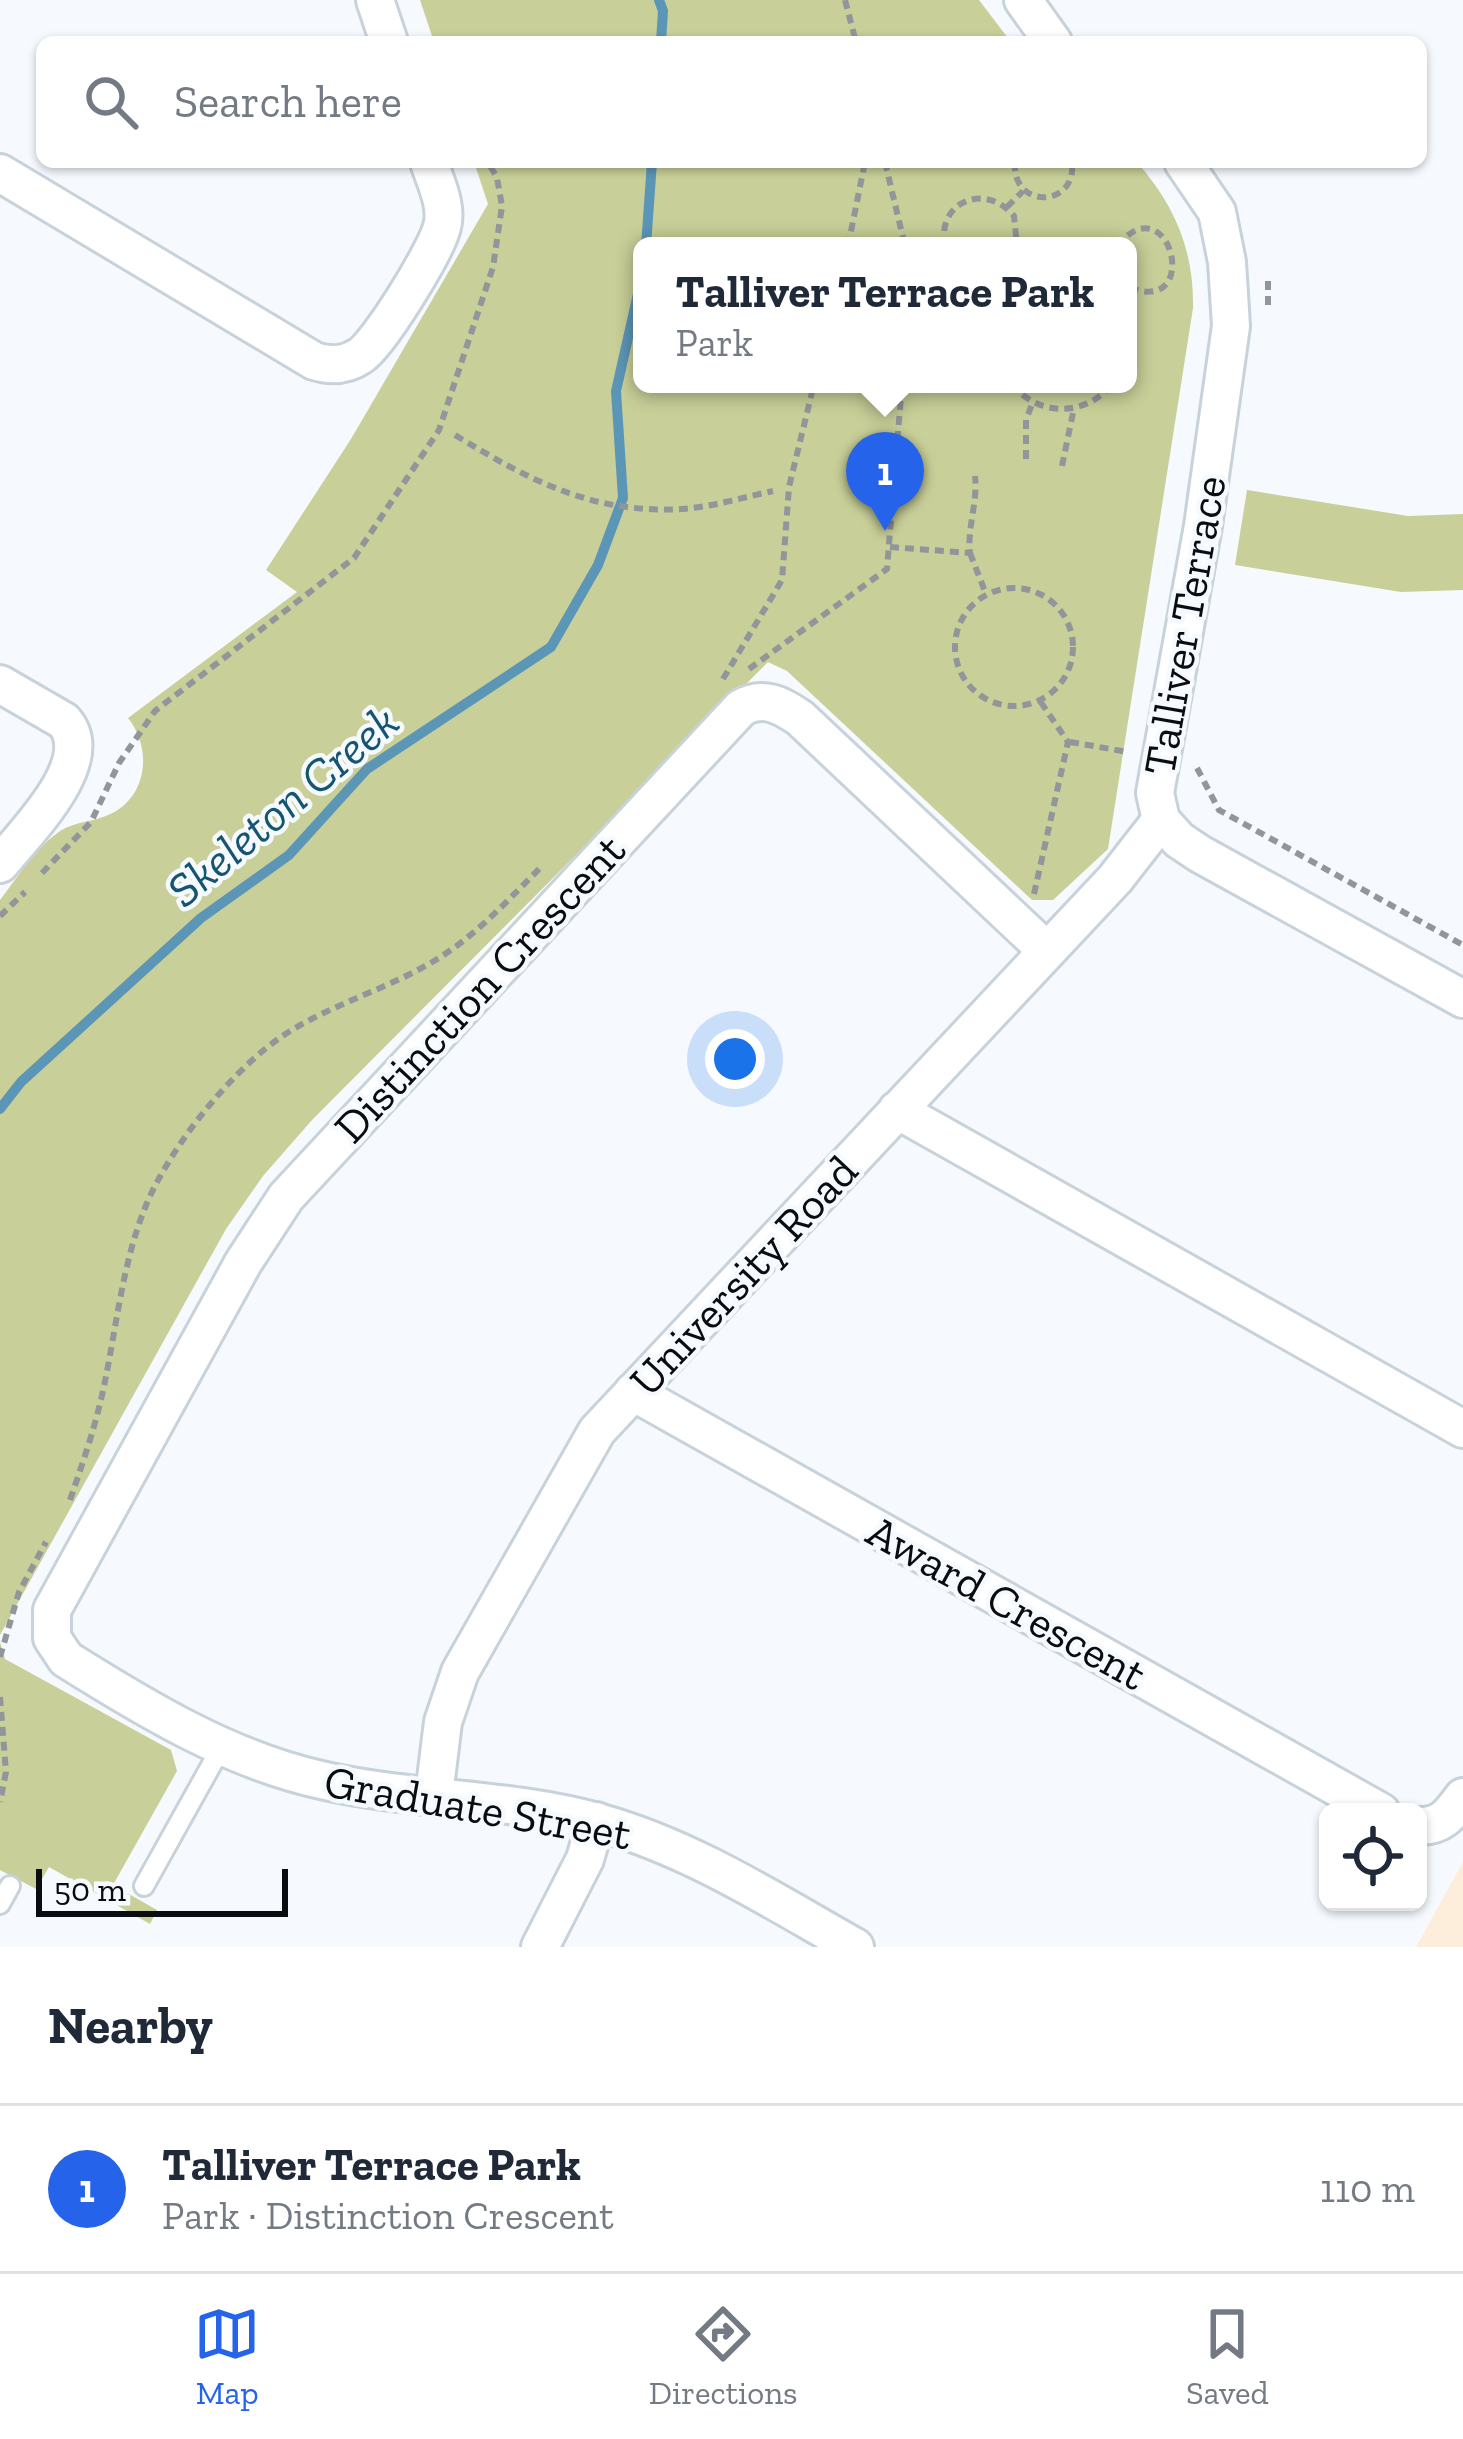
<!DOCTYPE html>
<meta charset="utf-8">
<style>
body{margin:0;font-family:"Zilla Slab",serif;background:#f6f6f7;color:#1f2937}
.controls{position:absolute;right:36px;bottom:36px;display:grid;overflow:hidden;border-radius:18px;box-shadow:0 3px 9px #0004}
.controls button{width:108px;height:108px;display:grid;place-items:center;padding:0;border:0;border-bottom:3px solid #e0e1e3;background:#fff;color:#1f2937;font:60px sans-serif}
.scale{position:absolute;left:36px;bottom:30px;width:252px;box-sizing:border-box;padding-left:12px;border:6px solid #0a0d10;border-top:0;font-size:33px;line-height:42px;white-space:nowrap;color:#0a0d10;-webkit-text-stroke:9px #f6fafe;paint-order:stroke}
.you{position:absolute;left:735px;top:1059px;width:42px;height:42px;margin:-30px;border:9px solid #fff;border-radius:50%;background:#1a73e8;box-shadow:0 0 0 18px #1a73e833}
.badge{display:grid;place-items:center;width:78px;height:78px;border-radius:50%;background:#2563eb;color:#fff;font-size:39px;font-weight:700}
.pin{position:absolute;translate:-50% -99px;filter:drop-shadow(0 3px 6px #0008)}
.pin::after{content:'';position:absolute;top:63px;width:42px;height:36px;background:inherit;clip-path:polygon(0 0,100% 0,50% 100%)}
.popup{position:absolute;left:633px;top:237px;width:504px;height:156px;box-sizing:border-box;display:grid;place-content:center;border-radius:18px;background:#fff;filter:drop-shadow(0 3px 9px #0005);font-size:39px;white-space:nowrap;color:#747a83}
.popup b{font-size:45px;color:#1f2937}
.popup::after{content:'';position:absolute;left:50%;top:100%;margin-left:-24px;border:24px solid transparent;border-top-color:#fff}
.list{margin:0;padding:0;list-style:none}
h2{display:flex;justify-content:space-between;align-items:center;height:156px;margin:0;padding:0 48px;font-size:51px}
h2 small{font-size:39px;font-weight:400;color:#747a83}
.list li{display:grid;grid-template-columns:78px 1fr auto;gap:36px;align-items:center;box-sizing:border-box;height:168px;padding:0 48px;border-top:3px solid #e0e1e3}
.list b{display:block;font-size:45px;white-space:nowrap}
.list p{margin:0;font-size:39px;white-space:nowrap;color:#747a83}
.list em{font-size:39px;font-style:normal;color:#747a83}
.icon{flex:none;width:66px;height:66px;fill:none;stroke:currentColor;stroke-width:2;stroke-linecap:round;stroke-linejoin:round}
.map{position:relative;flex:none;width:1463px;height:1947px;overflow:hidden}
.search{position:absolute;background:#fff;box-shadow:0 3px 9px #0004;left:36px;right:36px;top:36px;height:132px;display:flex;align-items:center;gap:30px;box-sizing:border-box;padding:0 42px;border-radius:18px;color:#747a83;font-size:45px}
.sheet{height:324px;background:#fff}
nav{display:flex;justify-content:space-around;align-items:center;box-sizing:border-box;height:168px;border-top:3px solid #e0e1e3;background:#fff;font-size:33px;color:#747a83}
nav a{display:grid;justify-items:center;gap:6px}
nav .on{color:#2563eb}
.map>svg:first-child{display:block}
</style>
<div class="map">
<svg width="1463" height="1947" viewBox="0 0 1463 1947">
<rect width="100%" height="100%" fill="#f6fafe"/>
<polygon fill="#fdeddb" points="1463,1862 1463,1947 1416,1947"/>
<g fill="#c8cf98" fill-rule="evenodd">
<polygon points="420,0 979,0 1011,42 434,42"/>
<path d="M474 162H1137C1175 206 1194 250 1193 308L1108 849 1053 900H1032L787 671 768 662 312 1120 263 1176 226 1229 0 1635V900C17 878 33 851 56 834 70 823 84 823 100 818 146 805 155 752 128 718L297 592 266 570 351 439 488 204ZM642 246H1128V384H642Z"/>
<polygon points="1247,490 1408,516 1463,514 1463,590 1401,592 1235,565"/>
<polygon points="0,1642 5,1659 171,1750 177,1771 113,1885 157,1910 150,1924 49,1867 36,1889 0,1870"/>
</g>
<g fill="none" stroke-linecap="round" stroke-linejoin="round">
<g stroke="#5c96b6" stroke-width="10">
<polyline points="659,0 663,11 661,42"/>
<polyline points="646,246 652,162"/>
<polyline points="0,1109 21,1082 201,918 289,855 367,769 551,647 598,565 623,498 616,391 642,276"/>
</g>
<g stroke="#c8d2da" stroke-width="24">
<g id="service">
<polyline points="144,1886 222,1746"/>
<polyline points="0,1904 10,1886"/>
</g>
</g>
<g stroke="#c8d2da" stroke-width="42">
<g id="minor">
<polyline points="375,0 389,42"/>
<polyline points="1023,0 1053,42"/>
<polyline points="1183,162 1217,212 1227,262 1231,326 1203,526 1155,793 1161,820 1179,840 1200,854 1463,999"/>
<path d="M0 173 314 361C330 366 345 366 360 356 379 344 436 251 442 227 448 206 435 181 429 162"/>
<path d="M0 684 64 721C99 761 26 832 0 864"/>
<polyline points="897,1110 1463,1429"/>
<polyline points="633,1392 1381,1812"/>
<polyline points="434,1795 443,1722 460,1672 597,1431 1115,879 1161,820"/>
<path d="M1418 1826C1441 1827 1450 1815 1463 1797"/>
<polyline points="540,1947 585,1859 596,1821"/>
<path d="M855 1947C773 1901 693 1849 601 1823 510 1797 413 1801 321 1780 230 1760 144 1708 66 1659L52 1638V1610L243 1263 286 1197 741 708C763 695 781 705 800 718L1047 951"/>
</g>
</g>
<g stroke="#92969a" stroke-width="6" stroke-dasharray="9 6" stroke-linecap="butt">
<polyline points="845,0 856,42"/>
<polyline points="885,162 905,246"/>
<path d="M1015 162C1011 209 1077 209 1072 162"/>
<polyline points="1007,207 1023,191"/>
<polyline points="848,246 865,162"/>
<path d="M945 246C936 201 986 182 1014 216L1017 246"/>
<path d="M1117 246C1170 181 1204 318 1128 287"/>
<polyline points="1268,305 1268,276"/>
<path d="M1012 384C1038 417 1086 417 1112 384"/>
<path d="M455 435C529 480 592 514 682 509 712 507 744 497 773 491"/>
<polyline points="1026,459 1026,420 1032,404"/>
<polyline points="1062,466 1074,408"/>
<path d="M890 547 970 553C967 527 978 503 975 476"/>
<polyline points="970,553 986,594"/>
<circle cx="1014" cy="647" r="59"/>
<polyline points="749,669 887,569 902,384"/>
<polyline points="723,679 782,580 789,487 814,384"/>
<polyline points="1070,742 1128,752"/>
<polyline points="1197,768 1219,810 1463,945"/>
<polyline points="42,873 91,822 119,763 155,711 354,558 439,430 493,267 502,206 497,178 488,162"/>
<polyline points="1034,894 1068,742 1040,701"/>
<polyline points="0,916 25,892"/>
<path d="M70 1500C83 1462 96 1425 104 1386 118 1320 124 1245 156 1184 182 1135 222 1085 265 1049 315 1008 379 994 434 961 476 936 509 899 543 865"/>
<polyline points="0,1657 19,1592 46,1542"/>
<polyline points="0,1697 6,1772 0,1802"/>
</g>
<use href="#service" stroke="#fff" stroke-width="18"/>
<use href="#minor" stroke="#fff" stroke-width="36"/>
</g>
<g text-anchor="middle" stroke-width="9" stroke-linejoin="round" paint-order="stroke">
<g font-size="45" fill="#0a0d10" stroke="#f6fafe">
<text transform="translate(1184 625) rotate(-80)" y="16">Talliver Terrace</text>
<text transform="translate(479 988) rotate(-47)" y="16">Distinction Crescent</text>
<text transform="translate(743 1275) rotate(-47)" y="16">University Road</text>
<text transform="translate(1007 1602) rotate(29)" y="16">Award Crescent</text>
<text transform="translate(478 1807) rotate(10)" y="16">Graduate Street</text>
</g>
<g font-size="48" font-style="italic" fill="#145572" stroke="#f6fafe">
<text transform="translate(282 805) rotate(-40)" y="17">Skeleton Creek</text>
</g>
</g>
</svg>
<div class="controls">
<button><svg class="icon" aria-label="locate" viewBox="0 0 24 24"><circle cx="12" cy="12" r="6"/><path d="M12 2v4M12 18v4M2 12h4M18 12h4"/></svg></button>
</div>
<div class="scale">50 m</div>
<div class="you"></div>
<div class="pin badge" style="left:885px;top:531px">1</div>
<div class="popup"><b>Talliver Terrace Park</b>Park</div>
<div class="search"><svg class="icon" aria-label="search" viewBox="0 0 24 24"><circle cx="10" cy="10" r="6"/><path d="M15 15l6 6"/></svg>Search here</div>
</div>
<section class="sheet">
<h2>Nearby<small></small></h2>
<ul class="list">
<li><span class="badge">1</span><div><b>Talliver Terrace Park</b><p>Park · Distinction Crescent</p></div><em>110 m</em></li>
</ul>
</section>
<nav>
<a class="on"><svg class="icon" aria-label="map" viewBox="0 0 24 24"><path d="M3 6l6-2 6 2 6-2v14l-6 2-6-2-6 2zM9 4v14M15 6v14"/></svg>Map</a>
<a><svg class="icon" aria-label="directions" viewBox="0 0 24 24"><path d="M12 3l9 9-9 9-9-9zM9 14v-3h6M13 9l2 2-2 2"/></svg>Directions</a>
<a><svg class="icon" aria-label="saved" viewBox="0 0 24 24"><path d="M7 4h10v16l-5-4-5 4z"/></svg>Saved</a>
</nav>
